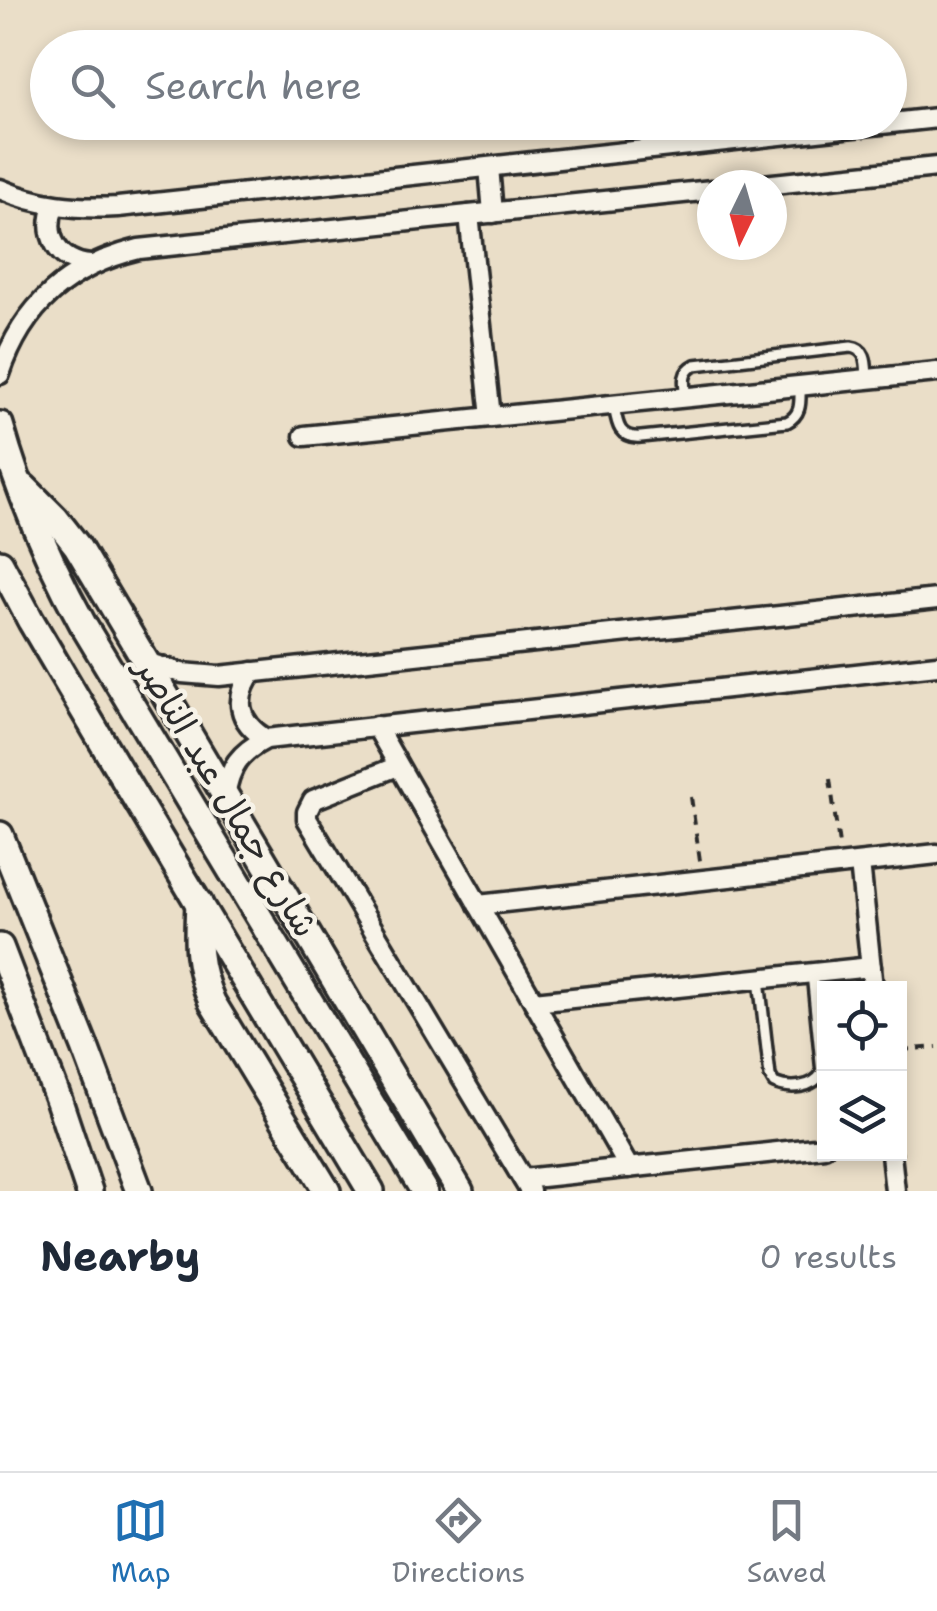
<!DOCTYPE html>
<meta charset="utf-8">
<style>
body{margin:0;font-family:"Shantell Sans","Playpen Sans Arabic",sans-serif;background:#f6f6f7;color:#1f2937}
.controls{position:absolute;right:30px;bottom:30px;display:grid;overflow:hidden;border-radius:0px;box-shadow:0 5px 15px #0003}
.controls button{width:90px;height:90px;display:grid;place-items:center;padding:0;border:0;border-bottom:2px solid #e0e1e3;background:#fff;color:#1f2937;font:50px sans-serif}
.compass{position:absolute;left:697px;top:170px;width:90px;height:90px;border-radius:50%;background:#fff;box-shadow:0 5px 15px #0003;rotate:185deg}
.list{margin:0;padding:0;list-style:none}
h2{display:flex;justify-content:space-between;align-items:center;height:130px;margin:0;padding:0 40px;font-size:42px}
h2 small{font-size:32px;font-weight:400;color:#747a83}
.icon{flex:none;width:55px;height:55px;fill:none;stroke:currentColor;stroke-width:2;stroke-linecap:round;stroke-linejoin:round}
.map{position:relative;flex:none;width:937px;height:1191px;overflow:hidden}
.search{position:absolute;background:#fff;box-shadow:0 5px 15px #0003;left:30px;right:30px;top:30px;height:110px;display:flex;align-items:center;gap:25px;box-sizing:border-box;padding:0 35px;border-radius:55px;color:#747a83;font-size:38px}
.sheet{height:280px;background:#fff}
nav{display:flex;justify-content:space-around;align-items:center;box-sizing:border-box;height:140px;border-top:2px solid #e0e1e3;background:#fff;font-size:28px;color:#747a83}
nav a{display:grid;justify-items:center;gap:5px}
nav .on{color:#1f6fb2}
.map>svg:first-child{display:block}
</style>
<div class="map">
<svg width="937" height="1191" viewBox="0 0 937 1191">
<rect width="100%" height="100%" fill="#eadec8"/>
<filter id="ink" filterUnits="userSpaceOnUse"><feTurbulence type="fractalNoise" baseFrequency=".01" numOctaves="2"/><feDisplacementMap in="SourceGraphic" scale="20" xChannelSelector="R" yChannelSelector="G"/><feConvolveMatrix kernelMatrix="1 2 1 2 8 2 1 2 1" color-interpolation-filters="sRGB"/></filter>
<g filter="url(#ink)">
<g fill="none" stroke-linecap="round" stroke-linejoin="round">
<g stroke="#2b2b2b" stroke-width="16">
<g id="lane">
<path d="M686 397C684 384 681 372 695 365L851 347C868 349 866 365 867 379"/>
<path d="M614 405C617 423 618 439 641 437L787 422C802 414 800 402 800 387"/>
<path d="M759 979 770 1076 774 1083C790 1090 813 1088 822 1073L812 973"/>
</g>
</g>
<g stroke="#2b2b2b" stroke-width="25">
<g id="street">
<polyline points="489,167 493,213"/>
<polyline points="763,185 937,167"/>
<path d="M0 189C39 206 75 209 118 207L937 118"/>
<path d="M54 206C43 236 58 262 90 265"/>
<polyline points="469,215 491,417"/>
<path d="M0 374C23 305 69 266 139 249L712 190"/>
<polyline points="304,436 937,372"/>
<polyline points="146,662 182,673 219,676 937,599"/>
<path d="M253 672C233 698 238 722 266 739"/>
<polyline points="376,726 629,1168"/>
<polyline points="398,766 313,800 307,812 307,819 530,1191"/>
<path d="M225 796C230 766 239 753 266 739L937 665"/>
<polyline points="860,863 873,988"/>
<polyline points="478,905 937,854"/>
<polyline points="534,1002 871,967"/>
<polyline points="891,1154 895,1191"/>
<polyline points="523,1179 824,1147"/>
</g>
</g>
<g stroke="#2b2b2b" stroke-width="32">
<g id="secondary">
<path d="M0 425C20 497 49 563 85 628L424 1191"/>
<polyline points="24,487 55,518 77,546 460,1191"/>
<polyline points="0,563 31,621 133,794 371,1191"/>
<polyline points="0,835 85,1047 139,1191"/>
<path d="M199 903C197 944 196 964 212 1002L327 1191"/>
<polyline points="0,947 59,1101 89,1191"/>
</g>
</g>
<g stroke="#2b2b2b" stroke-width="4" stroke-dasharray="10 8" stroke-linecap="butt">
<polyline points="830,779 839,845"/>
<polyline points="691,797 700,861"/>
<polyline points="900,1050 937,1047"/>
</g>
<use href="#lane" stroke="#f7f3e8" stroke-width="9"/>
<use href="#street" stroke="#f7f3e8" stroke-width="18"/>
<use href="#secondary" stroke="#f7f3e8" stroke-width="25"/>
</g>
</g>
<g text-anchor="middle" stroke-width="9" stroke-linejoin="round" paint-order="stroke">
<g font-size="35" fill="#2b2b2b" stroke="#f7f3e8">
<text transform="translate(227 797) rotate(59)" y="12">شارع جمال عبد الناصر</text>
</g>
</g>
</svg>
<div class="controls">
<button><svg class="icon" aria-label="locate" viewBox="0 0 24 24"><circle cx="12" cy="12" r="6"/><path d="M12 2v4M12 18v4M2 12h4M18 12h4"/></svg></button>
<button><svg class="icon" aria-label="layers" viewBox="0 0 24 24"><path d="M12 4l9 5-9 5-9-5zM3 14l9 5 9-5"/></svg></button>
</div>
<svg class="compass" viewBox="-18 -18 36 36"><path d="M0-13l5 13h-10z" fill="#e53935"/><path d="M0 13l5-13h-10z" fill="#747a83"/></svg>
<div class="search"><svg class="icon" aria-label="search" viewBox="0 0 24 24"><circle cx="10" cy="10" r="6"/><path d="M15 15l6 6"/></svg>Search here</div>
</div>
<section class="sheet">
<h2>Nearby<small>0 results</small></h2>
<ul class="list">
</ul>
</section>
<nav>
<a class="on"><svg class="icon" aria-label="map" viewBox="0 0 24 24"><path d="M3 6l6-2 6 2 6-2v14l-6 2-6-2-6 2zM9 4v14M15 6v14"/></svg>Map</a>
<a><svg class="icon" aria-label="directions" viewBox="0 0 24 24"><path d="M12 3l9 9-9 9-9-9zM9 14v-3h6M13 9l2 2-2 2"/></svg>Directions</a>
<a><svg class="icon" aria-label="saved" viewBox="0 0 24 24"><path d="M7 4h10v16l-5-4-5 4z"/></svg>Saved</a>
</nav>
